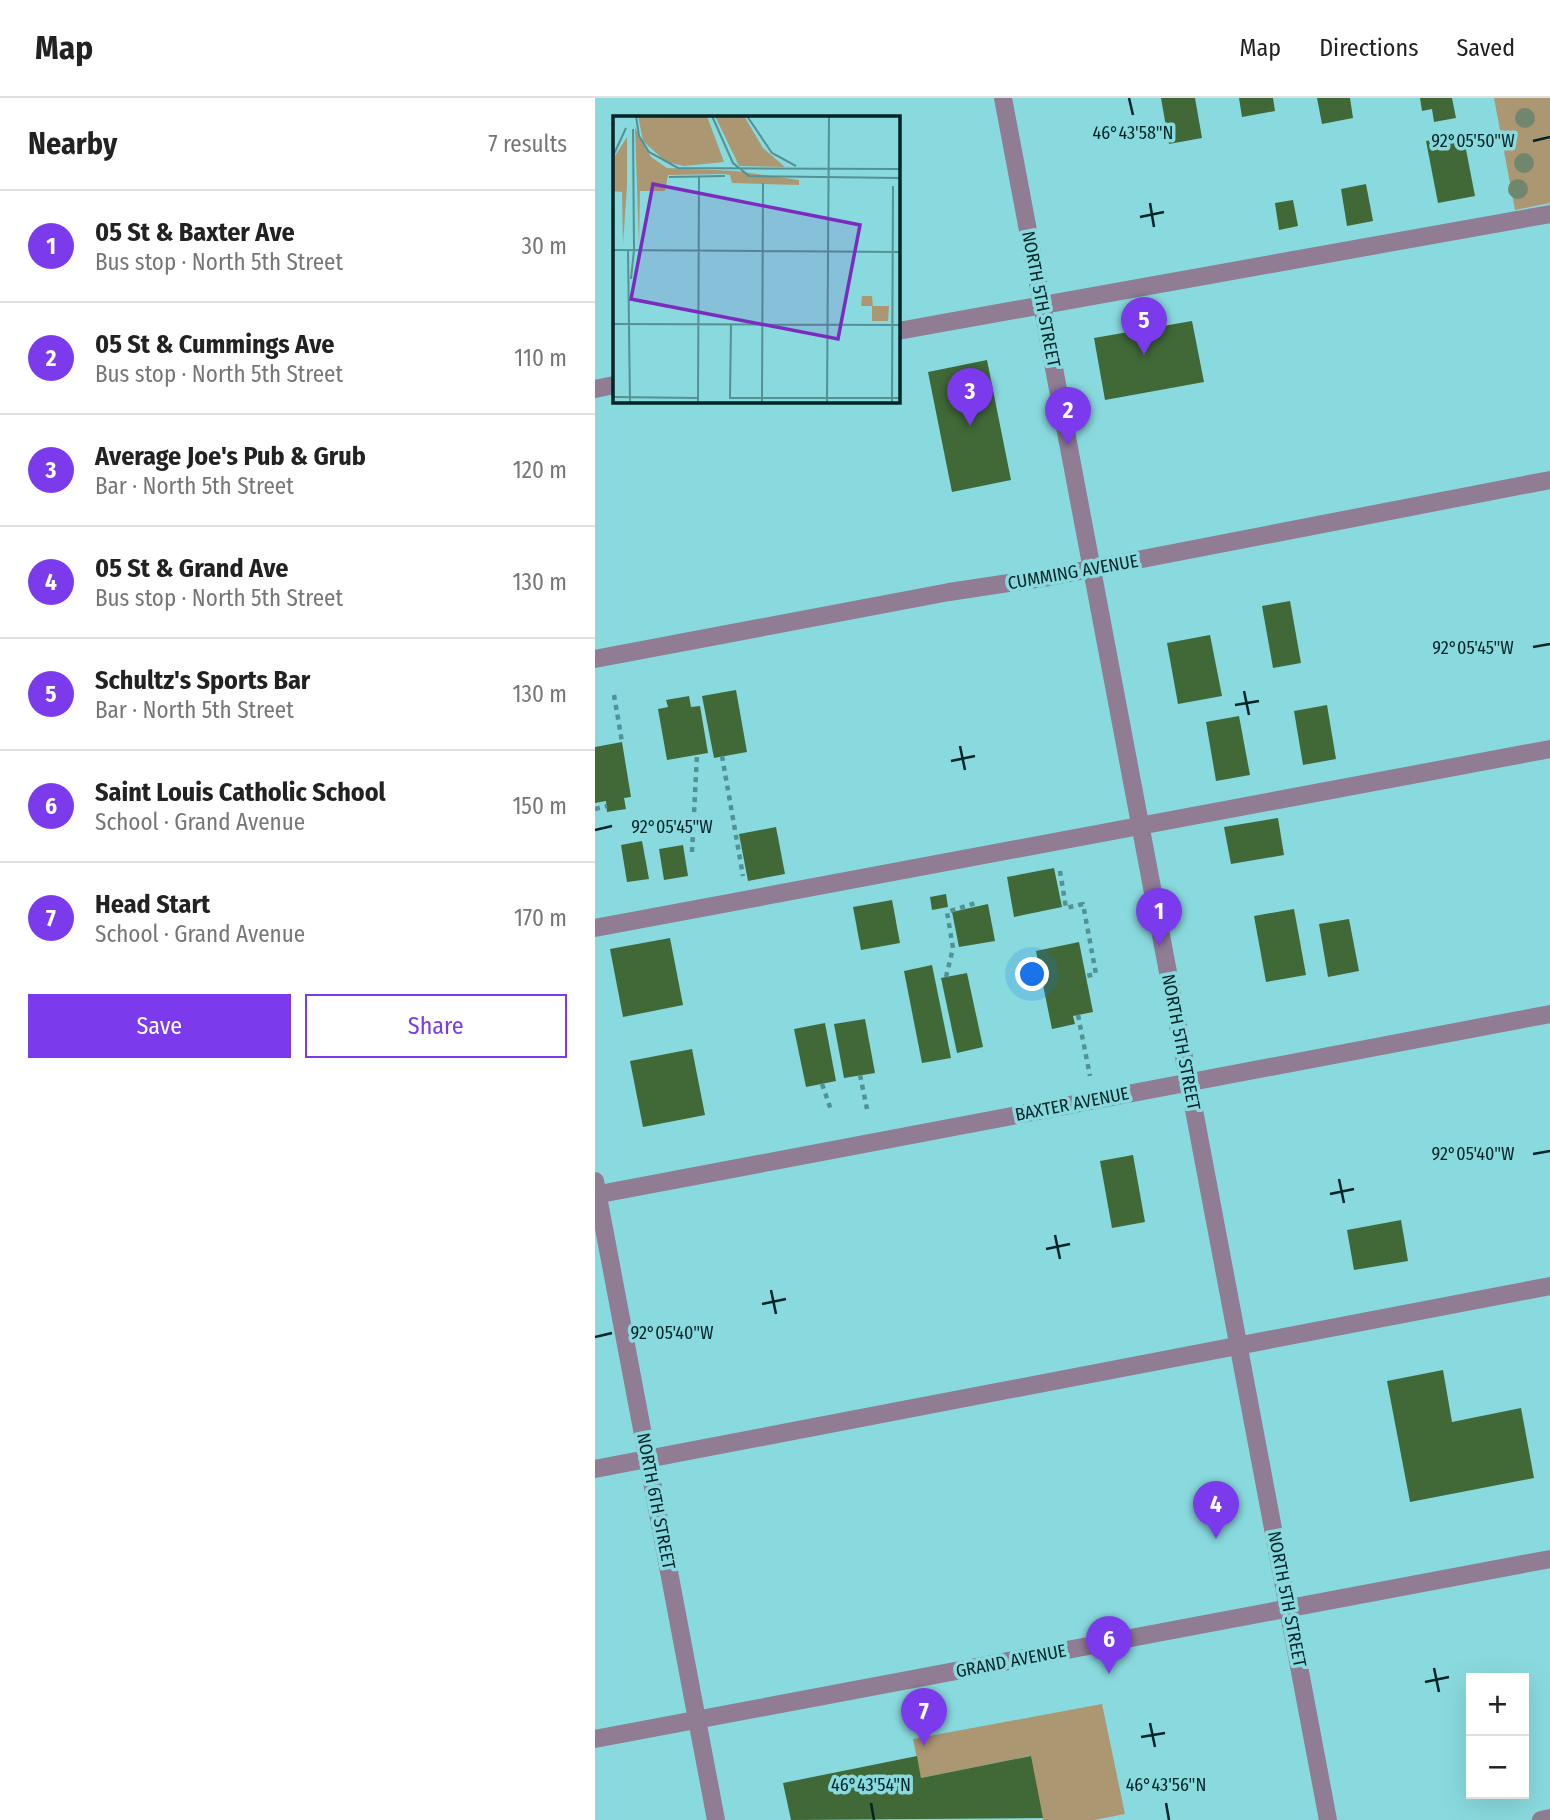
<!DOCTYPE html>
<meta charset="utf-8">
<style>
body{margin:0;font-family:"Fira Sans Condensed",sans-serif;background:#f2f2f2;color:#222}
.controls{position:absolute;right:21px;bottom:21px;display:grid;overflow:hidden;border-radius:0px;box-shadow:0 7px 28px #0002}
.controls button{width:63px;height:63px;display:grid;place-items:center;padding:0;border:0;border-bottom:2px solid #e0e0e0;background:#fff;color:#222;font:35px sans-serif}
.you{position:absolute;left:438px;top:877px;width:24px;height:24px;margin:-18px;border:5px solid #fff;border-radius:50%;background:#1a73e8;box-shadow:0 0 0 10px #1a73e833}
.badge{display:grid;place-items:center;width:46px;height:46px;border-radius:50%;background:#7c3aed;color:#fff;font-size:23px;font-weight:700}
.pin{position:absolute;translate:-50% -58px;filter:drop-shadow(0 2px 4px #0008)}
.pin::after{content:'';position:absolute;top:37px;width:24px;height:21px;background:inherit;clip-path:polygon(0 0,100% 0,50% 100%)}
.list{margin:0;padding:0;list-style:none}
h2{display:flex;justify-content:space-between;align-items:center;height:91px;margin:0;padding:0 28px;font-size:30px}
h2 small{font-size:23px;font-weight:400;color:#767676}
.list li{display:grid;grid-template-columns:46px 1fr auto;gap:21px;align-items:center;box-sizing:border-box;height:112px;padding:0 28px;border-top:2px solid #e0e0e0}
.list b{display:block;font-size:26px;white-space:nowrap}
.list p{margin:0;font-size:23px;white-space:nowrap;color:#767676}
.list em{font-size:23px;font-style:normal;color:#767676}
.actions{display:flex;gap:14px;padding:21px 28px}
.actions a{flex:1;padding:16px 0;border:2px solid #7c3aed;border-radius:0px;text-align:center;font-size:24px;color:#7c3aed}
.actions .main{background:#7c3aed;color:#fff}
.map{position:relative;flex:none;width:955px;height:1722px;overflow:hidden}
header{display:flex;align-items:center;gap:42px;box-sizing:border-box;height:98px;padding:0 35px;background:#fff;border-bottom:2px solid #e0e0e0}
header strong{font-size:33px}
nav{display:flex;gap:38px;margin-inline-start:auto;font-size:24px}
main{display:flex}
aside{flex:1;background:#fff}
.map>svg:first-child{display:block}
</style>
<header>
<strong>Map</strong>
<nav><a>Map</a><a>Directions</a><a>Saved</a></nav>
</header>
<main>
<aside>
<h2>Nearby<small>7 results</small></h2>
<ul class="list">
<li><span class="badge">1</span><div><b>05 St &amp; Baxter Ave</b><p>Bus stop · North 5th Street</p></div><em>30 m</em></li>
<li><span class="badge">2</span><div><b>05 St &amp; Cummings Ave</b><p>Bus stop · North 5th Street</p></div><em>110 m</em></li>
<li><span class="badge">3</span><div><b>Average Joe's Pub &amp; Grub</b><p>Bar · North 5th Street</p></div><em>120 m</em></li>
<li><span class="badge">4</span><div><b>05 St &amp; Grand Ave</b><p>Bus stop · North 5th Street</p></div><em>130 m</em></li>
<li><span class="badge">5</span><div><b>Schultz's Sports Bar</b><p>Bar · North 5th Street</p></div><em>130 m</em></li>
<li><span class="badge">6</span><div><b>Saint Louis Catholic School</b><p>School · Grand Avenue</p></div><em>150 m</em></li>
<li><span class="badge">7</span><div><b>Head Start</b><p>School · Grand Avenue</p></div><em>170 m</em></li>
</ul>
<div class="actions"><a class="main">Save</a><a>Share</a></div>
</aside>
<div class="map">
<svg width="955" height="1722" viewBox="0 0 955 1722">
<rect width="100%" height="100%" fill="#89dade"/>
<g fill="#ac9773">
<polygon points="899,0 955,0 955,105 920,112"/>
<polygon points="507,1606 530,1716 499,1722 448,1722 435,1658 326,1680 318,1641"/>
</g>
<g fill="#406937">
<polygon points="566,0 600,0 607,40 574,46"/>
<polygon points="644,0 678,0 680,13 647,19"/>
<polygon points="722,0 755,0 758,20 727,26"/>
<polygon points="825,0 857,0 861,20 839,24 837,11 827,13"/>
<polygon points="868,36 880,98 843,105 831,43"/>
<polygon points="771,86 778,123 752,128 746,91"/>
<polygon points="698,102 703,128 684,132 680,105"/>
<polygon points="597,223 609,284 510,302 499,240"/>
<polygon points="392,262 416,382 357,394 333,274"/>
<polygon points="695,503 706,565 678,570 667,508"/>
<polygon points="615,537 627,598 583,606 572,545"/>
<polygon points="141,592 152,654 119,660 107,598"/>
<polygon points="94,598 96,609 105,608 113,655 72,662 63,611 73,609 71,602"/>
<polygon points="732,607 741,661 708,667 699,613"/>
<polygon points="644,618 655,677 621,683 611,624"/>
<polygon points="27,644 36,699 29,700 31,711 12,714 11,703 0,705 0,649"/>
<polygon points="683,720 689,757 636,766 629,729"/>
<polygon points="181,729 190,776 153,783 144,736"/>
<polygon points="47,743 54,781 32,784 26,747"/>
<polygon points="88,747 93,778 69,782 64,751"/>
<polygon points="459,770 467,809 419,819 412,779"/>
<polygon points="351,796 353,809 337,812 335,799"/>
<polygon points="297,802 305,845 266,852 258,809"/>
<polygon points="393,806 400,843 364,849 357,814"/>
<polygon points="699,811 711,877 671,884 659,818"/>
<polygon points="754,821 764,873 733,879 724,826"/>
<polygon points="75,840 88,907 28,919 15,851"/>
<polygon points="484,844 498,914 478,918 480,926 457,931 441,853"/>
<polygon points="337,867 356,960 327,965 309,873"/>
<polygon points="372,875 388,949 362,955 346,880"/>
<polygon points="270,921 280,975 249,980 239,926"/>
<polygon points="230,925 241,983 211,989 199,931"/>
<polygon points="97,951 110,1017 48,1029 35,963"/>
<polygon points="538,1057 550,1124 517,1130 505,1063"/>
<polygon points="806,1122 813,1163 759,1172 752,1132"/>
<polygon points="848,1272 857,1324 926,1310 939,1380 815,1404 792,1283"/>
<polygon points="322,1658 326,1680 436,1658 448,1720 196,1722 188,1685"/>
</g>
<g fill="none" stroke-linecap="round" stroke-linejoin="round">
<g stroke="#529194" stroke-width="4.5" stroke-dasharray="5 5" stroke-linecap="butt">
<polyline points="19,597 27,644"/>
<polyline points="127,658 148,778"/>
<polyline points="0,711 12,708"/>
<polyline points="97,754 102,657"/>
<polyline points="465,773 471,810 488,806 501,876 491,878"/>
<polyline points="351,879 358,850 352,814 384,804"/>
<polyline points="483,917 495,978"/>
<polyline points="265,977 272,1011"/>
<polyline points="227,986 236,1012"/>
</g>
<g stroke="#907d94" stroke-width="18">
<polyline points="303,233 955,116"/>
<polyline points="0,291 19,287"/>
<polyline points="0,830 955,651"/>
<polyline points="0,1371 955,1188"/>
<polyline points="946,1722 955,1720"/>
</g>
<g stroke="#907d94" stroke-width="18">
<polyline points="408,0 733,1722"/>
<polyline points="0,561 354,494 454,479 955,382"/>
<polyline points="0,1083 121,1722"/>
<polyline points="0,1097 955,916"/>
<polyline points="0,1641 955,1461"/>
</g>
</g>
<g fill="#70876e">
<circle cx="930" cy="20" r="10"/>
<circle cx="929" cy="65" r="10"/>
<circle cx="923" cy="91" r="10"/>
</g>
<path fill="none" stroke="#012426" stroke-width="2.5" d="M534 0 538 17M938 43 955 39M555 105 559 129M545 119 569 114M938 549 955 546M649 593 654 617M640 607 664 603M365 648 370 672M356 663 380 658M0 732 17 728M938 1056 955 1053M744 1081 749 1105M735 1096 759 1091M460 1137 465 1161M451 1151 475 1146M176 1192 181 1216M167 1206 191 1201M0 1239 17 1235M839 1570 844 1594M830 1584 854 1579M555 1625 560 1649M546 1639 570 1635M276 1705 279 1722M571 1705 574 1722"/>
<g text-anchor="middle" stroke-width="7" stroke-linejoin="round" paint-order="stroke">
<g font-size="18" fill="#012426" stroke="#89dade">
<text transform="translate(446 201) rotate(79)" y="6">NORTH 5TH STREET</text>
<text transform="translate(478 474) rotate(-10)" y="6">CUMMING AVENUE</text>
<text transform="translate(586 944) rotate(79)" y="6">NORTH 5TH STREET</text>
<text transform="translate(477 1006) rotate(-11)" y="6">BAXTER AVENUE</text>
<text transform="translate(61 1403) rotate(79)" y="6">NORTH 6TH STREET</text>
<text transform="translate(692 1501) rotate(79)" y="6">NORTH 5TH STREET</text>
<text transform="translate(416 1563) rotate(-11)" y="6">GRAND AVENUE</text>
</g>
</g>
<g transform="translate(18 18)">
<rect width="287" height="287" fill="#89dade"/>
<path d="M25 0H94L111 46 71 50 53 46 30 25ZM102 0H131L150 32 172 51 126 50ZM22 11 38 41 54 52 123 55 186 64V69L119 67 117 59 111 58 55 59 52 75H27L26 130ZM14 21V70L10 129 9 76 0 75V43ZM249 180H259L260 190H276L275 205H259V190H248Z" fill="#ac9773"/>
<path fill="none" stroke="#539194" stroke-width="2" d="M23 0 26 20 36 36 65 52 287 53M99 0 120 47 136 60 287 62M134 0 159 37 183 50M20 13 21 134M0 40 13 12M56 61 112 60M0 134 287 136M15 134 17 287M18 163 21 134M0 208 287 209M118 208 117 282H287M0 281 85 282M85 287 86 60M149 287 150 67M214 287 216 0M279 287 280 70"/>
<path fill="#7b2cbf" fill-opacity="0.15" stroke="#7b2cbf" stroke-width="3.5" d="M40 68 247 109 225 223 18 183Z"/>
<rect width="287" height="287" fill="none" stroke="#012426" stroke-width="3.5"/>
</g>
<g font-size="18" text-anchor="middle" fill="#012426" stroke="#89dade" stroke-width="7" stroke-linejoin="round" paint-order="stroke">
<text x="538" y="41">46°43'58"N</text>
<text x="878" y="49">92°05'50"W</text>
<text x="878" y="556">92°05'45"W</text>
<text x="77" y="735">92°05'45"W</text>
<text x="878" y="1062">92°05'40"W</text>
<text x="77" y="1241">92°05'40"W</text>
<text x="276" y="1693">46°43'54"N</text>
<text x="571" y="1693">46°43'56"N</text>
</g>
</svg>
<div class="controls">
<button>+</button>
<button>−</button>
</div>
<div class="you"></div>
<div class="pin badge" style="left:564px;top:848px">1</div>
<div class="pin badge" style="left:473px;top:347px">2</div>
<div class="pin badge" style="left:375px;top:328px">3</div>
<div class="pin badge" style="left:621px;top:1441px">4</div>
<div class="pin badge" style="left:549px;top:257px">5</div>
<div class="pin badge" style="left:514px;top:1576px">6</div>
<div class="pin badge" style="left:329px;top:1648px">7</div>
</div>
</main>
